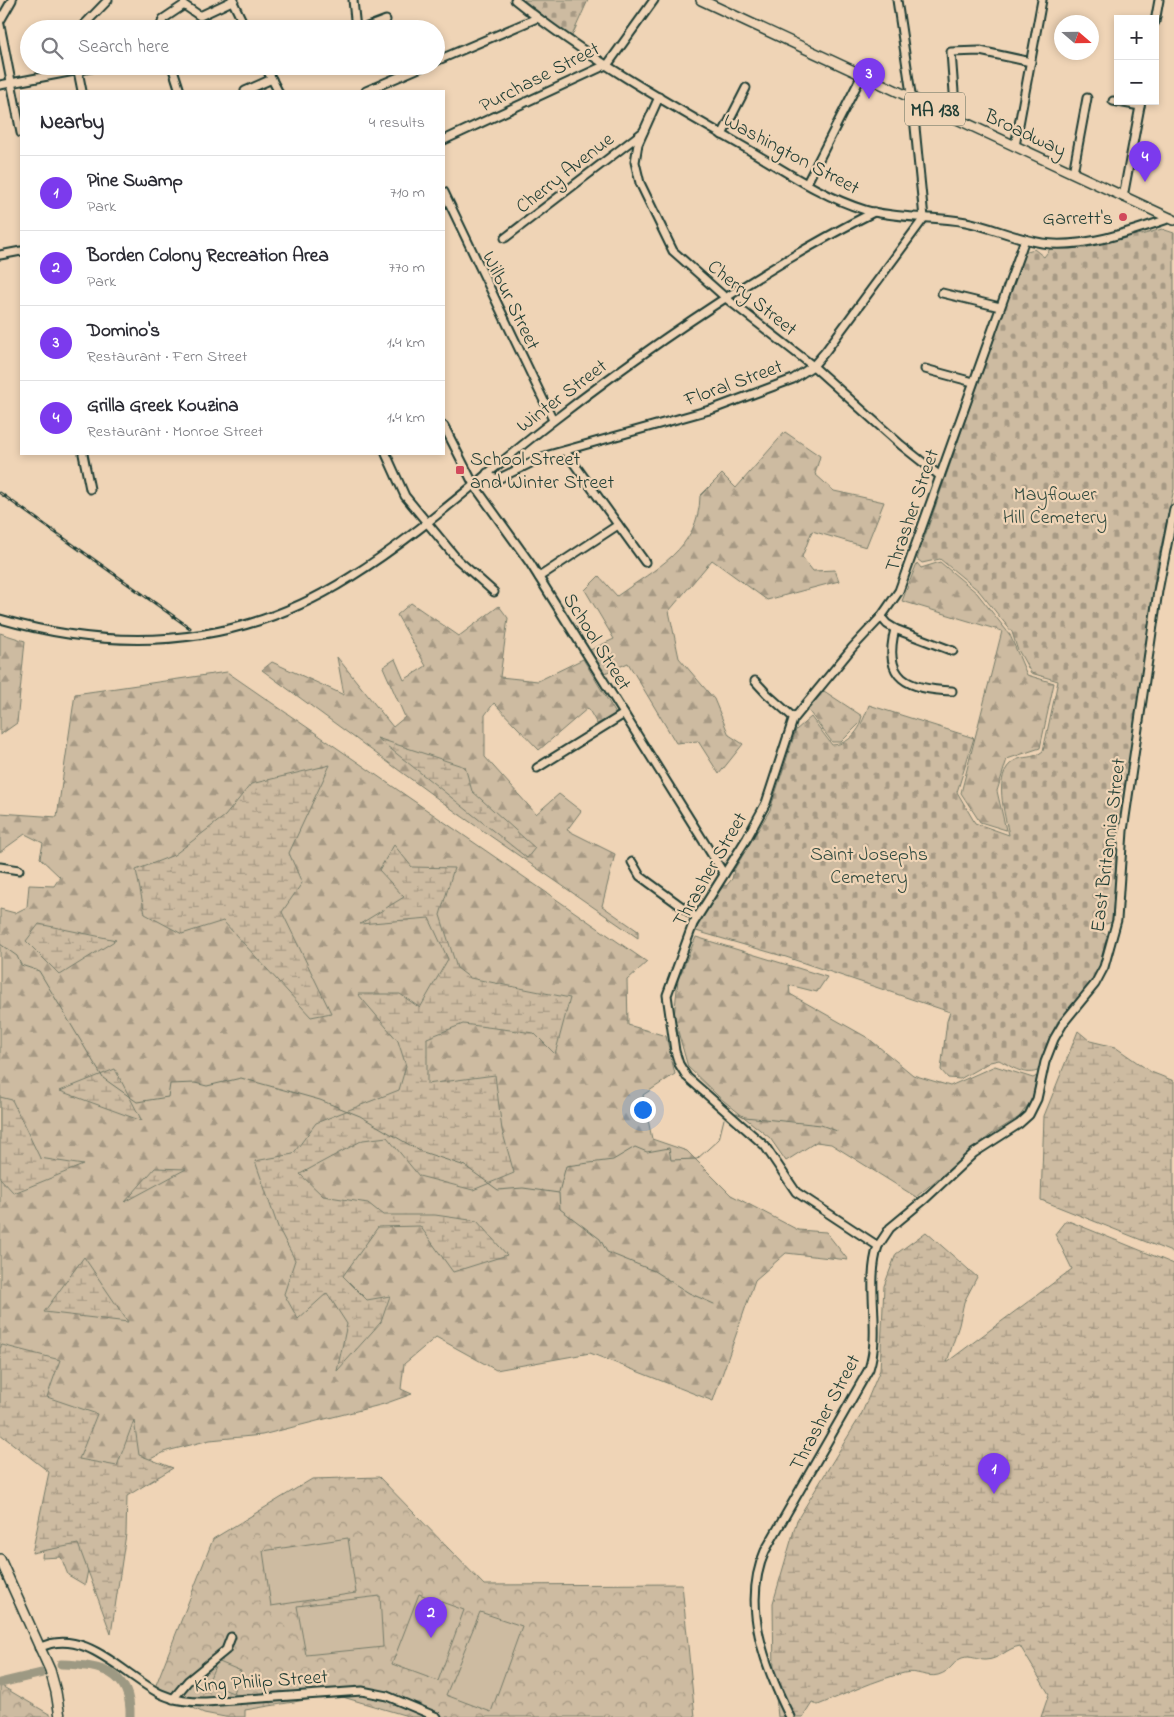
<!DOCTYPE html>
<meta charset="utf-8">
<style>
body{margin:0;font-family:"Indie Flower",sans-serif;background:#f2f2f3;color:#2b2b33}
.controls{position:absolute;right:15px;top:15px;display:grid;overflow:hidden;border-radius:0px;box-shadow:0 2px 8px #0003}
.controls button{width:45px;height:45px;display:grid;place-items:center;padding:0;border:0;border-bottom:1px solid #e1e1e2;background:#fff;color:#2b2b33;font:25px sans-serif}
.compass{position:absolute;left:1054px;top:15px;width:45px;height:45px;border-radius:50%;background:#fff;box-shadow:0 2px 8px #0003;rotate:110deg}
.you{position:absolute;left:642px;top:1109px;width:18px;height:18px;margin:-12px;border:4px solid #fff;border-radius:50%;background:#1a73e8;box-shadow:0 0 0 8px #1a73e833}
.badge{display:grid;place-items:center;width:32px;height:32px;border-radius:50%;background:#7c3aed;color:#fff;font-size:16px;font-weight:700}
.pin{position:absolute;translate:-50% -41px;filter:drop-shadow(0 1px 2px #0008)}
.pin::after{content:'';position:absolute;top:26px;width:18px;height:15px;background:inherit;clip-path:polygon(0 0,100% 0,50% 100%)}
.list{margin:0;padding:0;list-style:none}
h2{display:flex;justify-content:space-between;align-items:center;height:65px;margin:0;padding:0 20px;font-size:21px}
h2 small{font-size:16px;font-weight:400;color:#7c7c81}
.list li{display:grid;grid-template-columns:32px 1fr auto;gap:15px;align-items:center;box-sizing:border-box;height:75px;padding:0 20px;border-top:1px solid #e1e1e2}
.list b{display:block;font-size:19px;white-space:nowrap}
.list p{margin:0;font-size:16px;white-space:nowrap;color:#7c7c81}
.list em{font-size:16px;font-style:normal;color:#7c7c81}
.icon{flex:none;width:28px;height:28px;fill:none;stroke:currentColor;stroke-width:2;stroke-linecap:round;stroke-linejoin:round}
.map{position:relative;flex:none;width:1174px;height:1717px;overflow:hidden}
.search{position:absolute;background:#fff;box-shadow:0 2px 8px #0003;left:20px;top:20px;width:425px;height:55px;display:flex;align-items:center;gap:12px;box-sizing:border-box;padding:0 18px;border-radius:28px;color:#7c7c81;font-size:19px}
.panel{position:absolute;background:#fff;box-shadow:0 2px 8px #0003;left:20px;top:90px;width:425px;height:365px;border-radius:0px}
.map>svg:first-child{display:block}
</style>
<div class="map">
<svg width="1174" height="1717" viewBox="0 0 1174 1717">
<defs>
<pattern id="forest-firs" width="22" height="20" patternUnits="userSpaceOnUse" patternTransform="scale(1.25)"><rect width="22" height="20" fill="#cdbba1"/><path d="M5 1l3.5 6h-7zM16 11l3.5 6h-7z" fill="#a69984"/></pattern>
<pattern id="wetland-marsh" width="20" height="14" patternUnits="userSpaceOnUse" patternTransform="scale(1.25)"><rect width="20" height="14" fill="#cdbba1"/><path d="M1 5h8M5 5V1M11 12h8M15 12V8" fill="none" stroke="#a69984"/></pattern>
<pattern id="cemetery-stones" width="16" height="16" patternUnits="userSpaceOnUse" patternTransform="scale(1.25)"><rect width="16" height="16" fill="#cdbba1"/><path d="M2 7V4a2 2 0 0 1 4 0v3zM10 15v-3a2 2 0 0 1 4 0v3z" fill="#a69984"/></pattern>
<pattern id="park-crowns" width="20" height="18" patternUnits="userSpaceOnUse" patternTransform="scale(1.25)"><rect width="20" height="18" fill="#cdbba1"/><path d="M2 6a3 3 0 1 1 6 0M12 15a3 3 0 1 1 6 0" fill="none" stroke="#a69984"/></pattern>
</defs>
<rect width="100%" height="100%" fill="#efd4b6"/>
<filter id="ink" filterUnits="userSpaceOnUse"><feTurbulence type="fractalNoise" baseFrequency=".02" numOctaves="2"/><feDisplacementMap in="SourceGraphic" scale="10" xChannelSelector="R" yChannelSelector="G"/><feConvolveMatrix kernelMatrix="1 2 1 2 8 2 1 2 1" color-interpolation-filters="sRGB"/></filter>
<g filter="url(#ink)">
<g fill="url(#forest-firs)" stroke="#767c6a">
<path d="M785 432 820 456 815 474 834 491 884 502 866 547 812 531 802 557 813 571 835 570 839 581 767 600 712 560 669 611 679 658 714 699 729 735 743 744 719 774 698 741 676 743 628 663 605 673 590 650 614 639 585 590 599 576 617 596C656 568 699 549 700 496L722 474 736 488Z"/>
<polygon points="940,562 977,593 1010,635 1027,675 1054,683 1040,748 1007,759 997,791 1006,830 980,822 961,793 1002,631 902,601 917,563 921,568"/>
<polygon points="411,603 459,636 499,606 508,618 500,677 538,681 583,659 616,714 597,724 588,708 539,750 494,703 485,715 485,757 536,814 559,794 581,811 567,830 615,854 602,906 638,931 638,938 460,815 262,670 272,662 344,695 337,657 393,727 405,717 383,667 395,659 404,680 426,666 397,615"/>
<polygon points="0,633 25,641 17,723 0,735"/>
<polygon points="227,672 647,962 627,980 628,1025 666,1036 675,1074 643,1095 652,1139 687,1151 731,1195 798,1230 826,1232 848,1260 786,1253 755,1280 713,1401 590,1353 496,1370 436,1337 404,1364 401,1389 412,1394 384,1404 262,1435 210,1440 167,1451 106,1480 85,1585 68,1575 61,1557 42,1558 51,1465 0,1425 0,909 15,913 27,907 29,885 54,886 60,877 40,858 43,843 25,834 0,852 0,813 57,817 75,694"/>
<polygon points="824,691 862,716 860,723 841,742 832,742 808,710"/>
<polygon points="696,937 827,977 817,992 789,985 790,994 868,1038 913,1075 950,1086 995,1066 1033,1078 1037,1076 1032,1100 1019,1117 989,1136 916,1197 831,1144 816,1142 786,1161 770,1138 719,1097 688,1067 674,1017 678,980"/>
</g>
<g fill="url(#wetland-marsh)" stroke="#767c6a">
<polygon points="377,738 465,767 472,791 535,848 527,858"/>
<polygon points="330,765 289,853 302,883 282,912 331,1013 311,1017 223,921 182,934 145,914 136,870 174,855 225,816 251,784"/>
<polygon points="394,845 412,867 454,868 440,915 457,968 470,978 570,998 555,1054 534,1033 463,1024 427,1038 427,1084 495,1075 502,1130 514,1173 473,1190 419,1176 387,1137 363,1140 300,1174 323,1196 368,1203 383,1215 435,1215 477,1221 507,1255 453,1272 420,1226 378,1227 343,1276 367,1300 390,1296 381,1322 337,1371 347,1324 327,1293 298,1319 284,1294 295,1260 278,1227 255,1161 293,1154 316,1123 399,1090 406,1066 398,1041 358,994 400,994 420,1008 448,959 429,918 360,924 404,897 379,870"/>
<polygon points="39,924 116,940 60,975 26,941"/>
<polygon points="1078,1031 1090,1041 1115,1047 1151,1072 1174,1081 1174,1253 1041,1200 1044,1116"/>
<polygon points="115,1069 142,1121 60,1091"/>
<polygon points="0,1097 12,1100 40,1158 83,1165 14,1193 0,1178"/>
<polygon points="155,1168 186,1169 125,1202"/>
<path d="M1066 1220 1174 1264V1717H1041L1049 1694 1020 1646C1007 1648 999 1660 985 1660 977 1660 971 1655 962 1658 953 1661 952 1671 938 1675 927 1678 916 1670 904 1673 875 1680 846 1694 818 1705L812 1703 803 1717H778L774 1677 773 1603 797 1520 861 1415 880 1370 884 1286 896 1254 926 1232 977 1277 964 1302 959 1325 947 1362 1072 1269 1055 1234Z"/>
<polygon points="84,1257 128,1322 44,1312"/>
<polygon points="2,1345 60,1360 47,1397 97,1414 79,1459 117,1466 134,1420 139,1455 173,1468 127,1496 126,1534 111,1634 78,1544 32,1553 49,1472 0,1434 0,1348"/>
</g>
<g fill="url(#cemetery-stones)" stroke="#767c6a">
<polygon points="524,0 588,0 571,38"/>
<path d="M1162 229 1174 233V489L1157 564 1116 856V875L1112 922 1106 924 1097 923 1095 928 1109 937V940C1100 975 1084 993 1061 1020L1058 1021 1046 1045 1040 1070C1025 1077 1012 1067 999 1060L990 1062 960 1079 948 1078 941 1070 947 1021 950 1012 786 957 696 931 701 917 724 885 726 886 732 879 734 870 770 810 796 730 811 717 832 745C854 744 862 724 869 705L974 738 957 792 975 823 1009 835C1005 815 992 774 1014 761 1024 755 1032 760 1043 751L1058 681 1031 673 1017 648 1012 632 979 591 940 559 922 563 917 559 1024 252 1034 249 1044 257 1050 249 1085 248 1137 233 1141 235Z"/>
</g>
<g fill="url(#park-crowns)" stroke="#767c6a">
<polygon points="379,1477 484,1585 682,1584 695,1717 411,1717 336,1695 245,1710 245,1717 225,1717 204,1713 154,1690 213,1539 312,1479"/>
<polygon points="0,1685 54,1717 0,1717"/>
</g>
<g fill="#cdbba1" stroke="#767c6a">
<polygon points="348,1538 356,1593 271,1606 263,1551"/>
<polygon points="419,1594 464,1610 438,1681 392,1664"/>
<polygon points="380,1596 383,1647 306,1655 297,1606"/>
<polygon points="480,1612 522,1626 491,1712 446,1695"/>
<polygon points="217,1661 241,1671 233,1693 208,1683"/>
</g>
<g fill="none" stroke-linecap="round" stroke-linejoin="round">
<g stroke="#6b7463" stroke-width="1">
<polyline points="0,944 17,956 21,965 39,971 103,1078 137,1102 168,1097 170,1084 195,1083 207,1086 241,1078 320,1100 360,1116 420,1151 465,1166 498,1190 523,1188 559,1193 560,1209 600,1239 607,1252 654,1271 689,1293 714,1304"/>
<polyline points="736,1113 745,1117 821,1125 837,1131"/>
<polyline points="559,1192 566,1166 613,1160 635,1147 647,1152 669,1148 671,1160 697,1159 719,1139 724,1119"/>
</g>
<g stroke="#9d9983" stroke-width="9">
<path d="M61 1664C99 1665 132 1670 130 1717"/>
<polyline points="0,1683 42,1673"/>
</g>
<g stroke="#1f3d34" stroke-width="11">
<g id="minor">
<polyline points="232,0 246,29"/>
<polyline points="353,0 356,29"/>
<path d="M515 0C586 57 665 102 744 147 782 169 822 197 865 210 897 219 933 216 966 222 992 227 1016 239 1042 243 1082 249 1133 231 1171 218"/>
<polyline points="0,21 12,0"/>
<polyline points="1155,22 1159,0"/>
<polyline points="0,25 21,133"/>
<polyline points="80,29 108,0"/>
<polyline points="160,29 163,19 184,5 200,16 234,0"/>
<polyline points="362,29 386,20"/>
<polyline points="436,61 537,18"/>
<polyline points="77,66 82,91"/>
<polyline points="172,66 180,91"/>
<polyline points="265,66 278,91"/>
<polyline points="0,85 101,66"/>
<polyline points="245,91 272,79"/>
<polyline points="366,91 424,66"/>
<polyline points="659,97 638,144 635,162 640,183 673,251 727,299 813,366 901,445 940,476"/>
<polyline points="1113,101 1140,106"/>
<polyline points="956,119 951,52 980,51 1031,62"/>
<polyline points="722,135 746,88"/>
<polyline points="444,140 608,64 654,0"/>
<polyline points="1015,146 1042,0"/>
<polyline points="1073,173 1087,98"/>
<polyline points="807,183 862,75"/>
<polyline points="444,192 553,420"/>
<polyline points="1123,197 1141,101"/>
<polyline points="505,238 643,132"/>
<polyline points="0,255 21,251"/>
<polyline points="942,293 1000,307"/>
<polyline points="925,369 973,382"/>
<polyline points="444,426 474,485 530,563 724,874"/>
<polyline points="565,451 645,562"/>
<polyline points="83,454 90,489"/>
<polyline points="386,454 405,496 457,559 494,592"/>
<polyline points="487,473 494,478 500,478 545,456 713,409 793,379 813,366 825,352 924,218 913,107 897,0"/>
<polyline points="539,577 618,525"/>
<polyline points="881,617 887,624 895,629 953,651"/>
<path d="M0 619C122 654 240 647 349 578 422 533 485 473 553 421 651 345 763 268 874 212"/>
<path d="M895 629C882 680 908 689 952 691"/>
<polyline points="755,681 767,694 794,718"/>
<polyline points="537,768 624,714"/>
<polyline points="632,862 640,876 696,917"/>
<polyline points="0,867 19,870"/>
<polyline points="878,1246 890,1228 925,1199 974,1153 1019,1124 1029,1115 1037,1099 1045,1062 1054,1039 1064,1022 1095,984 1104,967 1117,920 1123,831 1158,591 1174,509"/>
<path d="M39 1648C84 1625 124 1676 161 1694 176 1701 190 1702 206 1702L362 1691 387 1696 437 1717"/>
<polyline points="173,1699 188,1681 226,1650 231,1637"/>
<path d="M790 1717C765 1667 741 1605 765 1551L869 1369C882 1329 865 1286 878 1246L796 1192 765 1146 687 1077 679 1064 675 1051 667 995 693 924 747 838 766 803 793 720 852 648 881 617 899 591 1025 239"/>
</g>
</g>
<g stroke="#1f3d34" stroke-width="12">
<g id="major">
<polyline points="701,0 1174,220"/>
<polyline points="0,1559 50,1670 56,1692 60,1717"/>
</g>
</g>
<use href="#minor" stroke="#efd4b6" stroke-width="7"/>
<use href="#major" stroke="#efd4b6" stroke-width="9"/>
<g stroke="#1f3d34" stroke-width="3">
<polyline id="rail" points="0,493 190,628"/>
</g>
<use href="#rail" stroke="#efd4b6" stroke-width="1" stroke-dasharray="4" stroke-linecap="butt"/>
</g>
</g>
<g fill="#d1495b" stroke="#efd4b6" stroke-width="2">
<circle cx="1123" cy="217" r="5"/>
<rect x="455" y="465" width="10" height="10" rx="2.5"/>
</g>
<g text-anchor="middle" stroke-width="4.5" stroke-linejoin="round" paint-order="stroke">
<rect fill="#efd4b6" stroke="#5d6a5b" stroke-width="1" x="905" y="92.5" width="60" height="33" rx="4"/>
<g font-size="19" font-weight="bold" fill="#1f3d34">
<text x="935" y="116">MA 138</text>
</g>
<g font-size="20" fill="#1f3d34" stroke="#efd4b6">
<text transform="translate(539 76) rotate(-27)" y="7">Purchase Street</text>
<text transform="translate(1026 132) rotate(25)" y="7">Broadway</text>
<text transform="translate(792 153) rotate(28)" y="7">Washington Street</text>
<text transform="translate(564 172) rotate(-38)" y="7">Cherry Avenue</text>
<text transform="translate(753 297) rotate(39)" y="7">Cherry Street</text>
<text transform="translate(512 300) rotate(64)" y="7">Wilbur Street</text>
<text transform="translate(733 382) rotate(-20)" y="7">Floral Street</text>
<text transform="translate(561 395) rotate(-37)" y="7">Winter Street</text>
<text transform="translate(911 510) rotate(-71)" y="7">Thrasher Street</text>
<text transform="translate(598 641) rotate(58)" y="7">School Street</text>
<text transform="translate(1107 845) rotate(-83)" y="7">East Britannia Street</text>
<text transform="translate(709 869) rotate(-60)" y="7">Thrasher Street</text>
<text transform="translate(824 1412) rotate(-62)" y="7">Thrasher Street</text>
<text transform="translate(261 1680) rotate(-4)" y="7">King Philip Street</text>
</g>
<g font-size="20" fill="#1f3d34" stroke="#efd4b6" text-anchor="end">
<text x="1113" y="224">Garrett's</text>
<text x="470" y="465" text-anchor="start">School Street<tspan x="470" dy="23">and Winter Street</tspan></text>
</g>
<g font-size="20" fill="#304a3f" stroke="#efd4b6">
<text x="1055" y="500">Mayflower<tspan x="1055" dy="23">Hill Cemetery</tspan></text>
<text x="869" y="860">Saint Josephs<tspan x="869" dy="23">Cemetery</tspan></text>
</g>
</g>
</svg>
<div class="controls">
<button>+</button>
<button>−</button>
</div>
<svg class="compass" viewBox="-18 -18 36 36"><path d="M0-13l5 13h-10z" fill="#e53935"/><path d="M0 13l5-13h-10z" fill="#7c7c81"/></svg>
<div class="you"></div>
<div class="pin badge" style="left:994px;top:1494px">1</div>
<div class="pin badge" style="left:431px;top:1638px">2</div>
<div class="pin badge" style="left:869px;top:99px">3</div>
<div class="pin badge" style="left:1145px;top:182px">4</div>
<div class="search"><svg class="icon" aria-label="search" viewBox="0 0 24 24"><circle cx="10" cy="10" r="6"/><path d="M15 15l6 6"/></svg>Search here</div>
<section class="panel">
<h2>Nearby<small>4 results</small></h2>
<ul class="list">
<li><span class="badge">1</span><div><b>Pine Swamp</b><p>Park</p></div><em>710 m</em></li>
<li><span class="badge">2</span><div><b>Borden Colony Recreation Area</b><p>Park</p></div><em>770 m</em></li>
<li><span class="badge">3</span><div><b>Domino's</b><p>Restaurant · Fern Street</p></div><em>1.4 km</em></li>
<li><span class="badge">4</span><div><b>Grilla Greek Kouzina</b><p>Restaurant · Monroe Street</p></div><em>1.4 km</em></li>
</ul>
</section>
</div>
